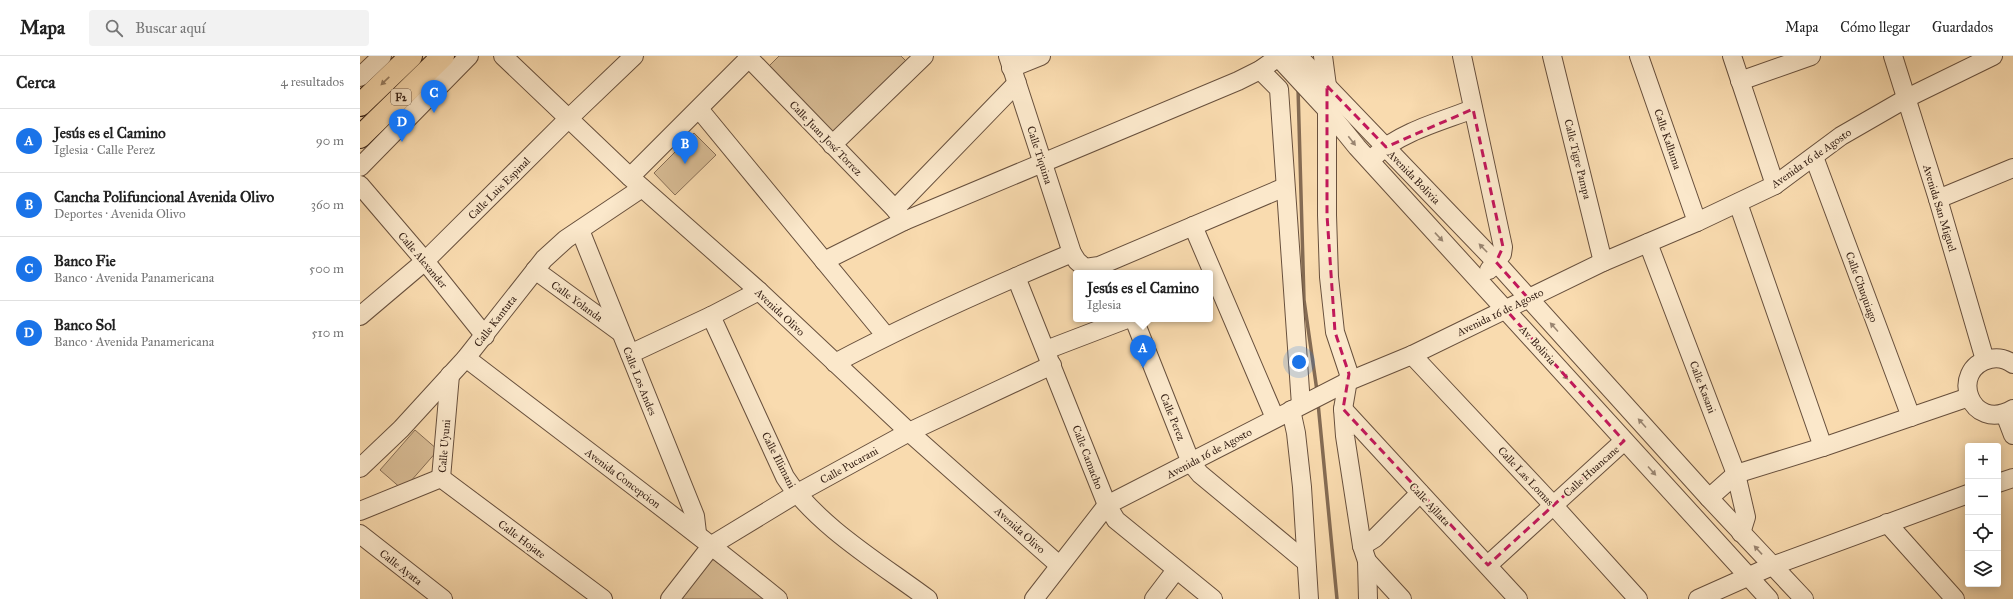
<!DOCTYPE html>
<html lang="es">
<meta charset="utf-8">
<style>
body{margin:0;font-family:"IM FELL Great Primer",serif;background:#f2f2f2;color:#222}
.controls{position:absolute;right:12px;bottom:12px;display:grid;overflow:hidden;border-radius:4px;box-shadow:0 2px 10px #0003}
.controls button{width:36px;height:36px;display:grid;place-items:center;padding:0;border:0;border-bottom:1px solid #e0e0e0;background:#fff;color:#222;font:20px sans-serif}
.you{position:absolute;left:939px;top:306px;width:14px;height:14px;margin:-10px;border:3px solid #fff;border-radius:50%;background:#1a73e8;box-shadow:0 0 0 6px #1a73e833}
.badge{display:grid;place-items:center;width:26px;height:26px;border-radius:50%;background:#1a73e8;color:#fff;font-size:13px;font-weight:700}
.pin{position:absolute;translate:-50% -33px;filter:drop-shadow(0 1px 2px #0008)}
.pin::after{content:'';position:absolute;top:21px;width:14px;height:12px;background:inherit;clip-path:polygon(0 0,100% 0,50% 100%)}
.popup{position:absolute;left:713px;top:214px;width:140px;height:52px;box-sizing:border-box;display:grid;place-content:center;border-radius:4px;background:#fff;filter:drop-shadow(0 1px 3px #0005);font-size:13px;white-space:nowrap;color:#767676}
.popup b{font-size:15px;color:#222}
.popup::after{content:'';position:absolute;left:50%;top:100%;margin-left:-8px;border:8px solid transparent;border-top-color:#fff}
.list{margin:0;padding:0;list-style:none}
h2{display:flex;justify-content:space-between;align-items:center;height:52px;margin:0;padding:0 16px;font-size:17px}
h2 small{font-size:13px;font-weight:400;color:#767676}
.list li{display:grid;grid-template-columns:26px 1fr auto;gap:12px;align-items:center;box-sizing:border-box;height:64px;padding:0 16px;border-top:1px solid #e0e0e0}
.list b{display:block;font-size:15px;white-space:nowrap}
.list p{margin:0;font-size:13px;white-space:nowrap;color:#767676}
.list em{font-size:13px;font-style:normal;color:#767676}
.icon{flex:none;width:22px;height:22px;fill:none;stroke:currentColor;stroke-width:2;stroke-linecap:round;stroke-linejoin:round}
.map{position:relative;flex:none;width:1653px;height:543px;overflow:hidden}
header{display:flex;align-items:center;gap:24px;box-sizing:border-box;height:56px;padding:0 20px;background:#fff;border-bottom:1px solid #e0e0e0}
header strong{font-size:19px}
nav{display:flex;gap:22px;margin-inline-start:auto;font-size:14px}
.search{width:280px;height:36px;background:#f2f2f2;display:flex;align-items:center;gap:10px;box-sizing:border-box;padding:0 14px;border-radius:4px;color:#767676;font-size:15px}
main{display:flex}
aside{flex:1;background:#fff}
.map>svg:first-child{display:block}
</style>
<header>
<strong>Mapa</strong>
<div class="search"><svg class="icon" aria-label="search" viewBox="0 0 24 24"><circle cx="10" cy="10" r="6"/><path d="M15 15l6 6"/></svg>Buscar aquí</div>
<nav><a>Mapa</a><a>Cómo llegar</a><a>Guardados</a></nav>
</header>
<main>
<aside>
<h2>Cerca<small>4 resultados</small></h2>
<ul class="list">
<li><span class="badge">A</span><div><b>Jesús es el Camino</b><p>Iglesia · Calle Perez</p></div><em>90 m</em></li>
<li><span class="badge">B</span><div><b>Cancha Polifuncional Avenida Olivo</b><p>Deportes · Avenida Olivo</p></div><em>360 m</em></li>
<li><span class="badge">C</span><div><b>Banco Fie</b><p>Banco · Avenida Panamericana</p></div><em>500 m</em></li>
<li><span class="badge">D</span><div><b>Banco Sol</b><p>Banco · Avenida Panamericana</p></div><em>510 m</em></li>
</ul>
</aside>
<div class="map">
<svg width="1653" height="543" viewBox="0 0 1653 543">
<rect width="100%" height="100%" fill="#f9dbaf"/>
<filter id="stains"><feTurbulence type="fractalNoise" baseFrequency=".005" numOctaves="4"/><feColorMatrix values="0 0 0 0 .2 0 0 0 0 .09 0 0 0 0 .02 0 0 0 .5 -.17"/></filter>
<radialGradient id="worn" r=".72"><stop offset=".6" stop-color="#630" stop-opacity="0"/><stop offset="1" stop-color="#630" stop-opacity=".3"/></radialGradient>
<g fill="#d8bc95" stroke="#886f56">
<polygon points="419,0 541,0 546,5 472,76 409,10"/>
<polygon points="334,77 356,99 315,139 294,117"/>
<polygon points="55,374 78,394 43,434 20,414"/>
<polygon points="351,502 408,543 322,543"/>
</g>
<g fill="none" stroke-linecap="round" stroke-linejoin="round">
<g stroke="#846b53" stroke-width="3.5">
<polyline points="938,32 944,244 957,335"/>
<polyline points="958,347 977,543"/>
</g>
<g stroke="#68503d" stroke-width="20">
<g id="minor">
<polyline points="143,0 270,121 399,235 549,376 699,509"/>
<polyline points="387,0 535,153 544,165"/>
<polyline points="648,0 712,197 717,205 725,212 739,210 925,131"/>
<polyline points="917,0 967,54 997,91 1409,543"/>
<polyline points="938,0 1136,206 1349,442 1444,543"/>
<polyline points="963,0 967,30 967,159 969,221 975,276 989,318 983,353 985,380 1002,490 1007,505 1008,543"/>
<polyline points="1102,0 1143,191 1142,198 1129,214"/>
<polyline points="1192,0 1243,206"/>
<polyline points="1279,0 1337,166"/>
<polyline points="1372,0 1415,129"/>
<polyline points="1533,0 1578,143 1625,304"/>
<polyline points="651,12 681,0"/>
<polyline points="900,14 919,33 941,349"/>
<polyline points="0,21 22,0"/>
<polyline points="1380,25 1451,0"/>
<polyline points="339,53 526,280"/>
<polyline points="472,89 564,0"/>
<path d="M1016 99C1040 76 1082 65 1113 53"/>
<polyline points="1454,101 1551,361"/>
<polyline points="0,111 109,0"/>
<polyline points="270,121 389,2"/>
<polyline points="0,129 65,205 125,280"/>
<polyline points="1578,143 1653,112"/>
<polyline points="1378,147 1463,391"/>
<polyline points="535,153 657,27"/>
<polyline points="833,170 915,362"/>
<polyline points="220,174 335,460 337,477"/>
<polyline points="1288,187 1376,418 1386,461 1381,477"/>
<polyline points="464,205 544,165 878,25 900,14 920,0"/>
<polyline points="175,214 260,276"/>
<polyline points="656,221 747,449 756,464 853,543"/>
<polyline points="0,260 65,205 208,63 274,0"/>
<path d="M351 260 425 421C456 469 521 508 568 543"/>
<polyline points="774,263 831,407 840,418 946,506"/>
<polyline points="686,294 767,263"/>
<polyline points="270,298 351,260 399,235"/>
<polyline points="1052,299 1193,449 1278,543"/>
<path d="M106 302C210 382 316 460 418 543"/>
<path d="M475 307C552 266 631 231 712 197"/>
<path d="M1653 308C1646 303 1638 301 1630 303 1588 313 1610 378 1653 353"/>
<polyline points="983,353 1158,543"/>
<polyline points="931,354 936,377 942,431 949,543"/>
<polyline points="1645,358 1653,379"/>
<polyline points="0,412 41,373 106,302 184,203 206,183 282,132"/>
<polyline points="81,422 243,543"/>
<polyline points="81,422 90,319"/>
<polyline points="1638,427 1653,422"/>
<polyline points="1349,442 1376,418 1463,391 1609,341"/>
<polyline points="0,455 81,422"/>
<polyline points="1527,467 1595,543"/>
<polyline points="0,478 83,543"/>
<polyline points="1002,490 1015,482 1060,437"/>
<polyline points="1007,505 1042,543"/>
<polyline points="1128,509 1264,385"/>
<polyline points="310,543 352,489 436,438 549,376 692,309"/>
<polyline points="674,543 747,449 989,325 1052,299 1243,206 1337,166 1415,129 1481,80 1547,42 1633,0"/>
<polyline points="794,543 816,514"/>
<polyline points="1338,543 1412,510 1608,438"/>
</g>
</g>
<g stroke="#372217" stroke-width="24">
<g id="highway">
<polyline points="0,49 51,0"/>
<polyline points="0,81 83,0"/>
</g>
</g>
<use href="#minor" stroke="#fbe8cb" stroke-width="18"/>
<use href="#highway" stroke="#f9dbaf" stroke-width="22"/>
</g>
<defs><path id="oneway-solid" d="M-6-.8H1V-3.2L6.5 0L1 3.2V.8H-6Z"/></defs>
<use fill="#987e63" href="#oneway-solid" transform="translate(25 25) rotate(136)"/>
<g fill="#998571">
<use href="#oneway-solid" transform="translate(992 85) rotate(52)"/>
<use href="#oneway-solid" transform="translate(1079 181) rotate(47)"/>
<use href="#oneway-solid" transform="translate(1123 192) rotate(-134)"/>
<use href="#oneway-solid" transform="translate(1194 271) rotate(-132)"/>
<use href="#oneway-solid" transform="translate(1204 319) rotate(48)"/>
<use href="#oneway-solid" transform="translate(1282 367) rotate(-132)"/>
<use href="#oneway-solid" transform="translate(1292 415) rotate(48)"/>
<use href="#oneway-solid" transform="translate(1398 494) rotate(-133)"/>
</g>
<path fill="none" stroke="#c2185b" stroke-width="3" stroke-dasharray="8 5" stroke-linejoin="round" d="M967 30 1026 91 1113 53 1143 191 1136 206 1168 242 1146 254 1264 385 1128 509 983 353 989 318 975 276 967 159Z"/>
<g text-anchor="middle" stroke-width="4" stroke-linejoin="round" paint-order="stroke">
<rect fill="#fbe8cb" stroke="#725d4d" stroke-width="1" x="31" y="33" width="20" height="16" rx="3"/>
<g font-size="10" font-weight="bold" fill="#372217">
<text x="41" y="45">F2</text>
</g>
<g font-size="11" fill="#372217" stroke="#fbe8cb">
<text transform="translate(466 82) rotate(46)" y="4">Calle Juan José Torrez</text>
<text transform="translate(1308 83) rotate(71)" y="4">Calle Kalluma</text>
<text transform="translate(680 99) rotate(72)" y="4">Calle Tiquina</text>
<text transform="translate(1451 102) rotate(-35)" y="4">Avenida 16 de Agosto</text>
<text transform="translate(1218 103) rotate(76)" y="4">Calle Tigre Pampa</text>
<text transform="translate(1054 121) rotate(46)" y="4">Avenida Bolivia</text>
<text transform="translate(139 132) rotate(-45)" y="4">Calle Luis Espinal</text>
<text transform="translate(1580 152) rotate(73)" y="4">Avenida San Miguel</text>
<text transform="translate(63 204) rotate(50)" y="4">Calle Alexander</text>
<text transform="translate(1502 231) rotate(70)" y="4">Calle Chuquiago</text>
<text transform="translate(217 245) rotate(36)" y="4">Calle Yolanda</text>
<text transform="translate(420 256) rotate(43)" y="4">Avenida Olivo</text>
<text transform="translate(1140 256) rotate(-26)" y="4">Avenida 16 de Agosto</text>
<text transform="translate(135 265) rotate(-52)" y="4">Calle Kantuta</text>
<text transform="translate(1178 289) rotate(48)" y="4">Av. Bolivia</text>
<text transform="translate(280 325) rotate(68)" y="4">Calle Los Andes</text>
<text transform="translate(1343 331) rotate(69)" y="4">Calle Kasani</text>
<text transform="translate(813 361) rotate(68)" y="4">Calle Perez</text>
<text transform="translate(84 390) rotate(-85)" y="4">Calle Uyuni</text>
<text transform="translate(849 397) rotate(-28)" y="4">Avenida 16 de Agosto</text>
<text transform="translate(728 401) rotate(69)" y="4">Calle Camacho</text>
<text transform="translate(419 404) rotate(63)" y="4">Calle Illimani</text>
<text transform="translate(489 409) rotate(-29)" y="4">Calle Pucarani</text>
<text transform="translate(1231 415) rotate(-42)" y="4">Calle Huancane</text>
<text transform="translate(1166 420) rotate(47)" y="4">Calle Las Lomas</text>
<text transform="translate(263 422) rotate(37)" y="4">Avenida Concepcion</text>
<text transform="translate(1070 448) rotate(47)" y="4">Calle Ajllata</text>
<text transform="translate(660 474) rotate(42)" y="4">Avenida Olivo</text>
<text transform="translate(162 483) rotate(37)" y="4">Calle Hojate</text>
<text transform="translate(41 511) rotate(38)" y="4">Calle Ayata</text>
</g>
</g>
<rect width="100%" height="100%" filter="url(#stains)"/>
<rect width="100%" height="100%" fill="url(#worn)"/>
</svg>
<div class="controls">
<button>+</button>
<button>−</button>
<button><svg class="icon" aria-label="locate" viewBox="0 0 24 24"><circle cx="12" cy="12" r="6"/><path d="M12 2v4M12 18v4M2 12h4M18 12h4"/></svg></button>
<button><svg class="icon" aria-label="layers" viewBox="0 0 24 24"><path d="M12 4l9 5-9 5-9-5zM3 14l9 5 9-5"/></svg></button>
</div>
<div class="you"></div>
<div class="pin badge" style="left:783px;top:312px">A</div>
<div class="popup"><b>Jesús es el Camino</b>Iglesia</div>
<div class="pin badge" style="left:325px;top:108px">B</div>
<div class="pin badge" style="left:74px;top:57px">C</div>
<div class="pin badge" style="left:42px;top:86px">D</div>
</div>
</main>
